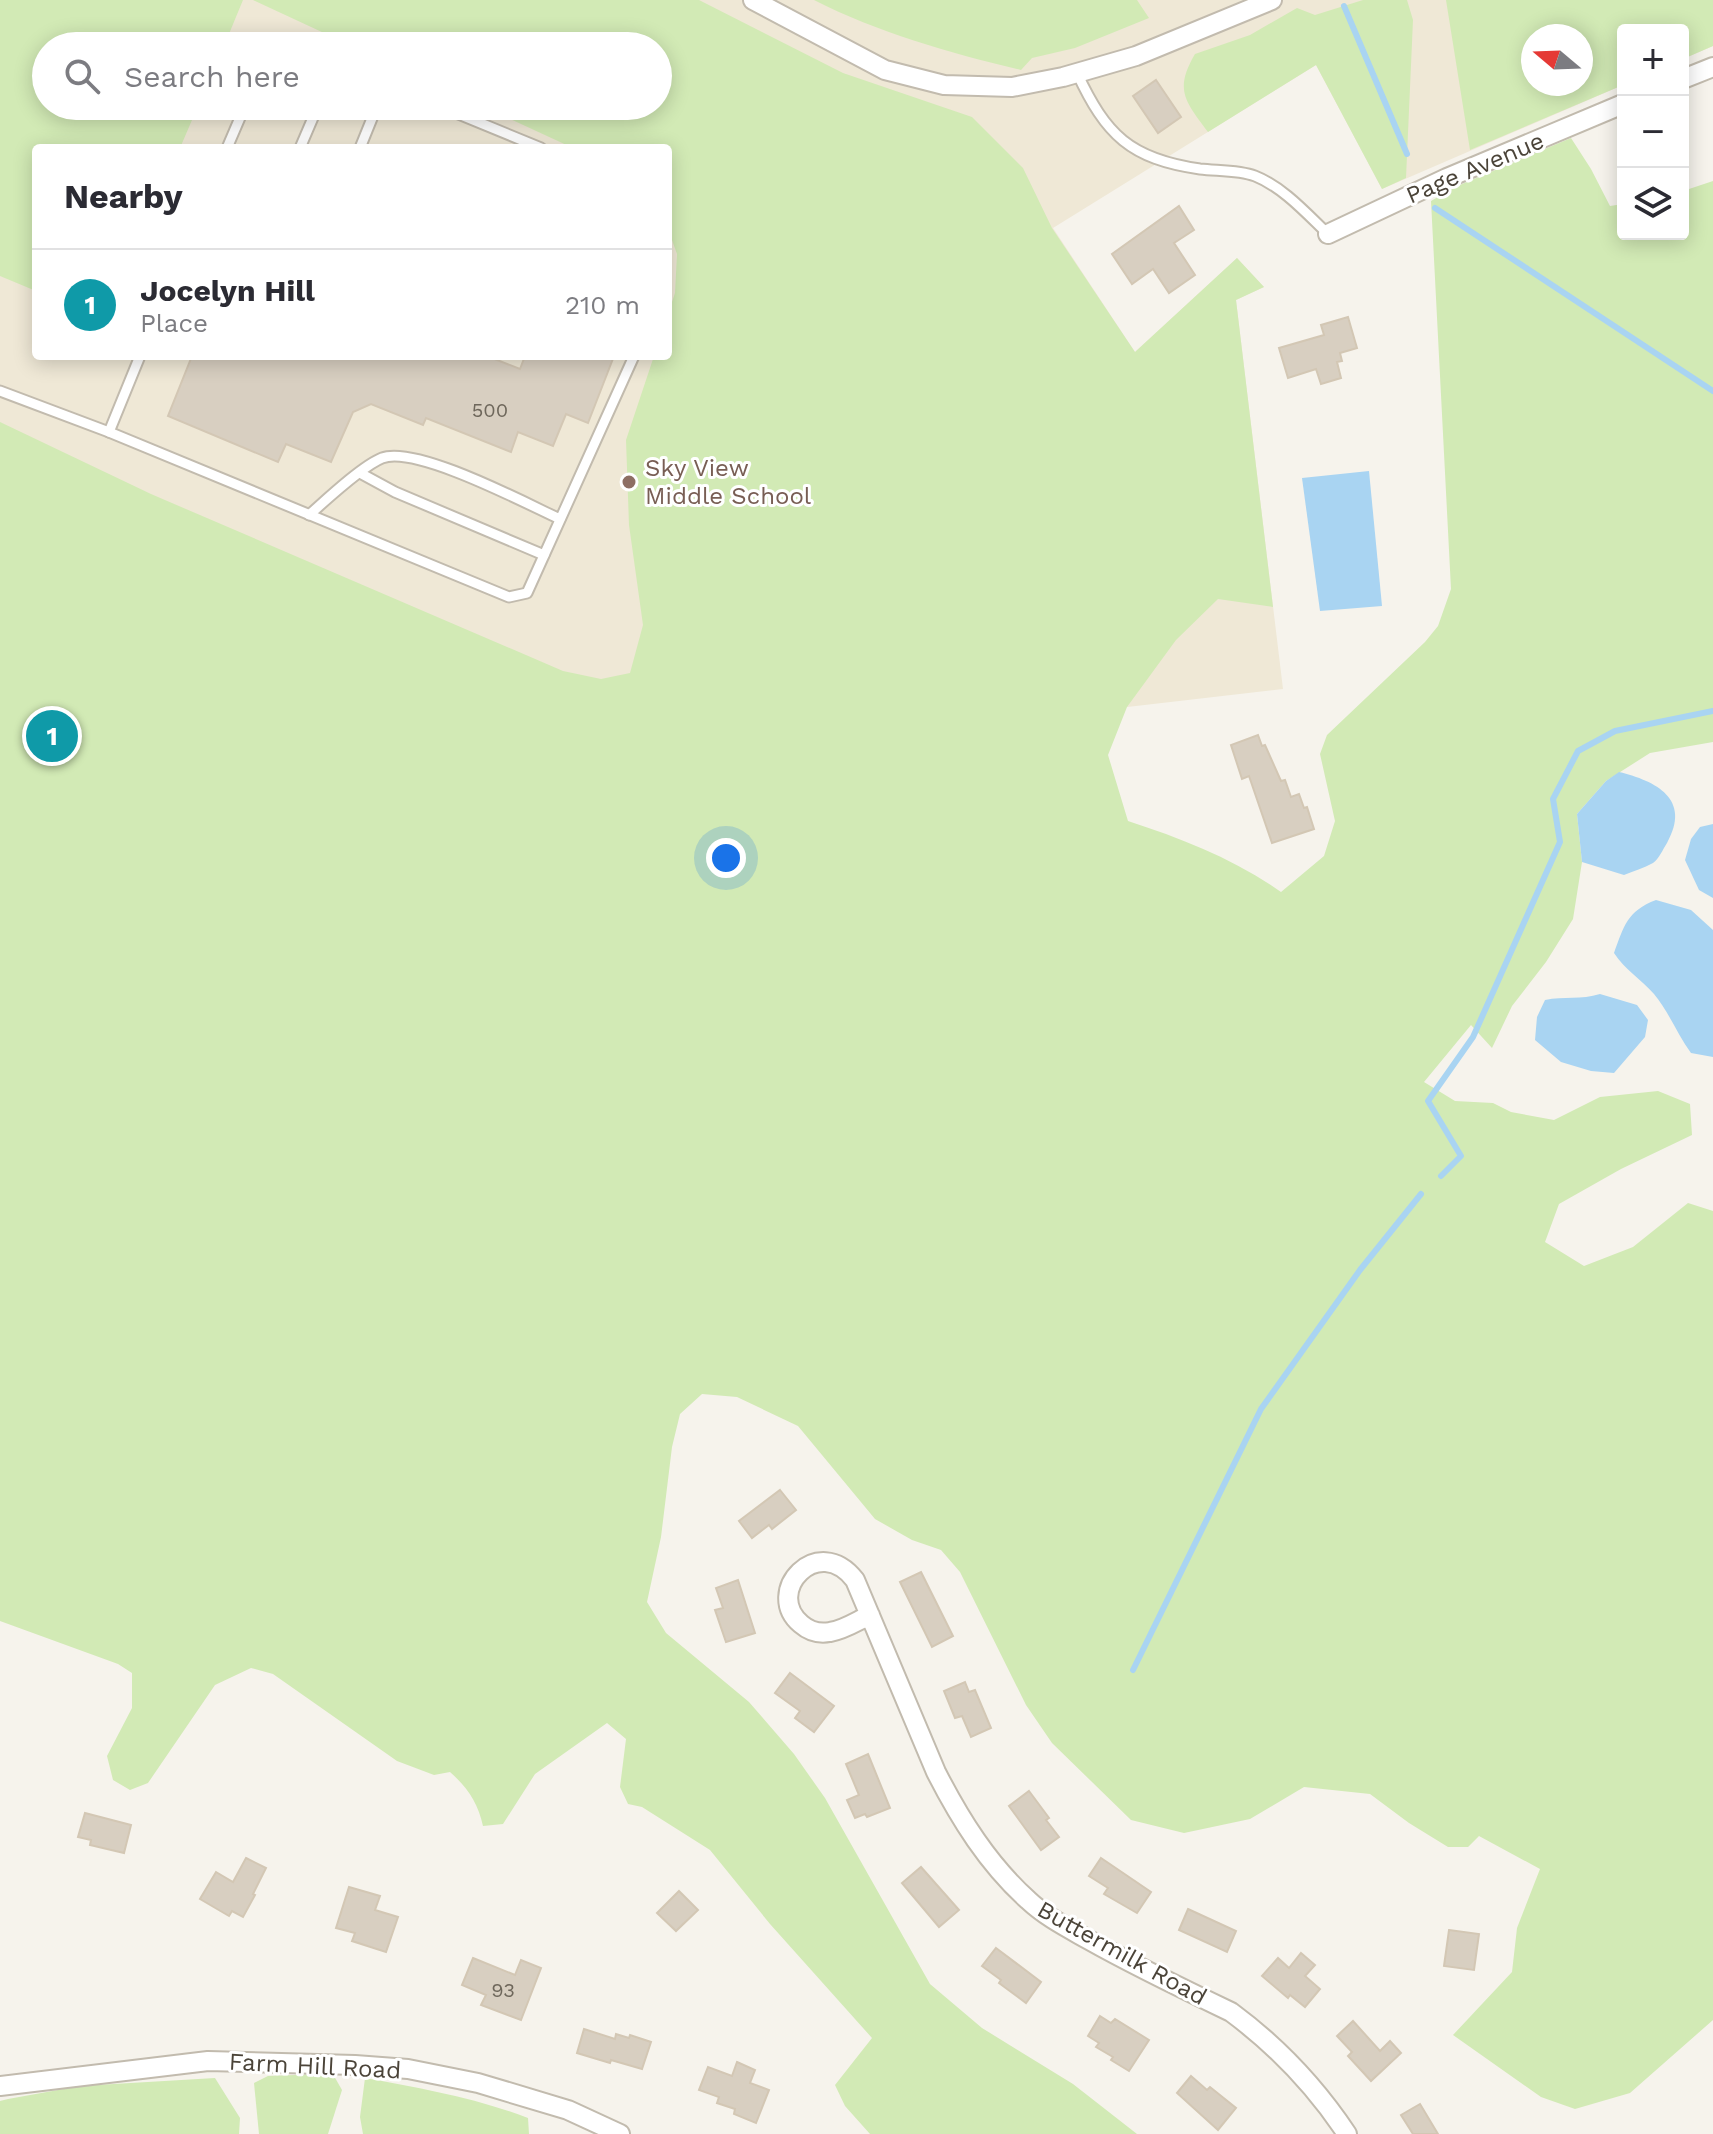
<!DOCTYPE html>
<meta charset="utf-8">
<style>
body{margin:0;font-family:"Work Sans",sans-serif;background:#f2f2f3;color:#2b2b33}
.controls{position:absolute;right:24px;top:24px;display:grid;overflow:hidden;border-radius:8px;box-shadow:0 4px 20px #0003}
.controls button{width:72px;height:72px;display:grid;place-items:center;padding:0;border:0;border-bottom:2px solid #e1e1e2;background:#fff;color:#2b2b33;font:40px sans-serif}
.compass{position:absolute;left:1521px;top:24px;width:72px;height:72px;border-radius:50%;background:#fff;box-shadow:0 4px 20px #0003;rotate:289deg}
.you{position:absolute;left:726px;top:858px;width:28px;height:28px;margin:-20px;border:6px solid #fff;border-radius:50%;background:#1a73e8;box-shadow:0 0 0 12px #1a73e833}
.badge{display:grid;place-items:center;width:52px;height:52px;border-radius:50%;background:#b45309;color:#fff;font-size:26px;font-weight:700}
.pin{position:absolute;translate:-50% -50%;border:4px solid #fff;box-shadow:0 2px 8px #0006}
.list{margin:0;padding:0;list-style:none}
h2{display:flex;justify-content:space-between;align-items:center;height:104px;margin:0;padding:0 32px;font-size:34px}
h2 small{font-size:26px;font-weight:400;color:#7c7c81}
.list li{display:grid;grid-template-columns:52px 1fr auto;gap:24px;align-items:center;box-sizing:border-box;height:112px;padding:0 32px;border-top:2px solid #e1e1e2}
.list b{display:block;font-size:30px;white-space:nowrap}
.list p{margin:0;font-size:26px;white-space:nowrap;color:#7c7c81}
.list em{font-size:26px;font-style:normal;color:#7c7c81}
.icon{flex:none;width:44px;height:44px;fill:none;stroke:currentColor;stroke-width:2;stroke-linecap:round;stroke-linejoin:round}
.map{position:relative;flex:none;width:1713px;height:2134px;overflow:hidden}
.search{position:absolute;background:#fff;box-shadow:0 4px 20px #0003;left:32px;top:32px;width:640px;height:88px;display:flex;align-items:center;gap:20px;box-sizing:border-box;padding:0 28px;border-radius:44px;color:#7c7c81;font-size:30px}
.panel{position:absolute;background:#fff;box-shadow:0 4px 20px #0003;left:32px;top:144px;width:640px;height:216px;border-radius:8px}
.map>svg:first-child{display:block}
</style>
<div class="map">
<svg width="1713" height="2134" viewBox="0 0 1713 2134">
<rect width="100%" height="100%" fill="#f6f3ec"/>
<path fill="#efe8d6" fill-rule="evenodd" d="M0 0H1713V46L1683 59V30H1623V85L1382 189 1316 65 1053 228 1135 352 1237 258 1264 287 1236 300 1283 689 1041 717 0 1057ZM1533 36H1581V84H1533ZM46 46H658V106H46ZM36 148H668V356H36Z"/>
<g fill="#d2eab5" fill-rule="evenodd">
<polygon points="0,0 243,0 224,46 46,46 46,106 198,106 180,148 36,148 36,291 0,276"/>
<path d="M253 0H699L843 73 972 117 1023 168 1052 228 1135 352 1237 258 1264 287 1236 300 1273 607 1218 599 1176 640 1127 707 1108 755 1128 821C1183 839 1234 859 1281 892L1324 856 1335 821 1320 754 1327 735 1425 642 1438 626 1451 589 1431 201 1455 187 1571 138 1591 169 1610 206 1623 204V234H1683V191L1713 181V742L1650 753 1606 781 1577 814 1582 862 1573 919 1546 962 1512 1006 1492 1048 1471 1025 1424 1082 1455 1101 1493 1103 1511 1112 1554 1120 1600 1097 1658 1091 1690 1104 1692 1135 1621 1169 1559 1204 1545 1242 1584 1266 1633 1247 1688 1203 1713 1211V2020L1630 2093 1575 2109 1541 2097 1453 2035 1512 1972 1517 1928 1540 1869 1479 1836 1468 1847H1448L1409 1823 1370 1794 1304 1787 1250 1819 1184 1833 1131 1820 1052 1743 1026 1705 960 1572 941 1550 912 1540 875 1519 798 1426 737 1397 702 1394 680 1414 672 1447 661 1537 647 1602 666 1633 749 1702 794 1754 825 1798 930 1984 982 2028 1073 2084 1137 2134H870L845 2106 835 2085 872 2038 770 1924 710 1850 642 1807 628 1804 620 1787 626 1739 607 1723 535 1774 503 1824 483 1826C478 1803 468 1788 450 1772L434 1775 397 1761 273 1674 251 1668 215 1685 148 1783 130 1790 113 1780 107 1756 132 1708V1673L118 1664 0 1621V422L151 494 563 671 601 679 630 673 643 625 629 525 626 440 654 356H668V314L675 293 677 254 668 229V148H573L482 106H658V46H352Z"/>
<path d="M814 0H1137L1149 18 1075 48 1032 58 1021 70C950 53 879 33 814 0Z"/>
<path d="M1363 0H1407L1413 20 1406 178 1382 189 1316 65 1208 132C1185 101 1174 90 1195 54L1250 35 1297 8 1315 15Z"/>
<path d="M1446 0H1713V46L1683 59V30H1623V85L1470 150ZM1533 36H1581V84H1533Z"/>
<polygon points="321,2074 334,2076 342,2090 328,2134 259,2134 254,2083 268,2076"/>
<polygon points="215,2078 240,2118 239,2134 0,2134 0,2101 8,2099 80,2086"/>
<path d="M365 2078C420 2088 476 2098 528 2118L529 2134H363L360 2117Z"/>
</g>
<g fill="#a9d4f2">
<polygon points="1369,471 1382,606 1320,611 1302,478"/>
<path d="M1619 772C1656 781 1692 799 1667 843 1663 849 1659 859 1653 863 1644 868 1633 871 1624 875L1582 862 1577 814 1606 781Z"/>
<polygon points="1713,824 1713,898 1699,890 1685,860 1691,839 1700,827"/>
<path d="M1656 900 1691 910 1713 930V1057L1691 1053C1677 1034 1669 1012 1654 994 1641 979 1625 970 1614 953 1624 926 1627 911 1656 900Z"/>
<path d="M1600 994 1637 1005 1648 1020 1645 1037 1614 1073 1591 1071 1561 1062 1535 1040 1537 1017 1545 1000C1564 996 1581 1000 1600 994Z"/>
</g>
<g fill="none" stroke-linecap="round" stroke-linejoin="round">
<g stroke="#a9d4f2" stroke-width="6">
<polyline points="1344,6 1407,154"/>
<polyline points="1435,208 1713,391"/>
<polyline points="1441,1176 1461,1156 1428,1101 1473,1037 1560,842 1553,799 1578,751 1615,731 1713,711"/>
<polyline points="1133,1670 1261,1409 1360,1270 1421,1194"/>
</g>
</g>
<g fill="#d8cfc1" stroke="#d3c7b4" stroke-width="2">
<polygon points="1156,80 1181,117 1158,133 1133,96"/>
<polygon points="1179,206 1194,230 1174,243 1195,275 1169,293 1153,269 1132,284 1112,254"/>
<polygon points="1348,317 1357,348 1340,353 1342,361 1337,362 1341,378 1321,384 1316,369 1288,378 1279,348 1324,335 1321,325"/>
<polygon points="192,356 487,356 520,369 525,356 614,356 588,423 566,414 553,446 518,432 511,452 426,418 423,425 371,404 353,412 331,462 286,444 278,462 168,416"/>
<polygon points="1258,735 1262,746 1265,745 1281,781 1285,780 1291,797 1299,794 1304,808 1307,807 1314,829 1272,843 1249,776 1242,779 1231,745"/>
<polygon points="780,1490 796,1510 772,1529 769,1525 752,1538 739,1521"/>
<polygon points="921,1572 953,1636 932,1647 900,1582"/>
<polygon points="738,1580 755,1633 726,1642 715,1610 723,1608 716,1588"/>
<polygon points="790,1673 834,1706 814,1732 795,1718 800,1711 775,1693"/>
<polygon points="965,1682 969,1692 975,1690 991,1728 971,1737 962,1716 955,1718 944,1691"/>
<polygon points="868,1754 890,1808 867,1817 865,1814 855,1818 847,1800 859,1795 846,1764"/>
<polygon points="1029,1791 1049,1818 1046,1820 1059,1837 1041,1850 1009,1806"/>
<polygon points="85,1813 131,1825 124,1853 90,1845 91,1840 78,1837"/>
<polygon points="246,1858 266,1868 253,1894 255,1895 243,1917 232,1911 229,1916 200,1899 216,1872 233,1882"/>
<polygon points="1101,1858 1151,1892 1137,1913 1104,1894 1108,1888 1089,1876"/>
<polygon points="921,1867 959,1910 939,1927 902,1883"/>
<polygon points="349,1887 380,1896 375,1910 398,1917 386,1952 352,1941 355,1933 336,1928"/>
<polygon points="679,1891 698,1910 676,1931 657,1913"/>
<polygon points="1188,1909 1236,1931 1227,1952 1179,1930"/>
<polygon points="1449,1930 1479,1934 1474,1970 1444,1966"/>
<polygon points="996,1948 1041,1982 1026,2003 999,1983 1001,1980 982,1966"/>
<polygon points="1301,1953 1315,1965 1305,1976 1320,1989 1305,2007 1290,1995 1288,1998 1262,1976 1278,1958 1289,1968"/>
<polygon points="473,1958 515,1975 521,1960 541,1968 521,2020 481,2005 486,1995 462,1985"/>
<polygon points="1100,2016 1111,2023 1115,2019 1149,2040 1129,2071 1111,2060 1113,2057 1096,2047 1099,2043 1088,2036"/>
<polygon points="1353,2021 1380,2051 1390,2041 1401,2053 1371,2081 1348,2056 1352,2052 1337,2036"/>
<polygon points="584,2029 615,2039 616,2034 629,2038 630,2035 651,2042 642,2069 611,2060 610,2063 577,2053"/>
<polygon points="737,2062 755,2070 750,2083 769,2090 756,2123 734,2114 735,2109 717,2103 719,2097 699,2090 708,2067 732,2076"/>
<polygon points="1191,2076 1207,2090 1210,2087 1236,2108 1218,2130 1177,2093"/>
<polygon points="1420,2104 1438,2134 1413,2134 1401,2115"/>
</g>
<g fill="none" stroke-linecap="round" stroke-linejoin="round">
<g stroke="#c2bbae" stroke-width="13">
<g id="service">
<polyline points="276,46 281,41 292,46"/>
<path d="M1077 73C1106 135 1130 159 1200 169 1217 171 1239 170 1255 176 1283 187 1307 214 1328 234"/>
<polyline points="439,106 541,148"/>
<polyline points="227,148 245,106"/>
<polyline points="300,148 318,106"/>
<polyline points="360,148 377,106"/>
<polyline points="0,391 109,432 509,597 527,593 634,356"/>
<polyline points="109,432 140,356"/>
<polyline points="360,473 395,492 544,555"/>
<path d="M309 515C326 500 362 466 382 458 416 445 525 503 560 519"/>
</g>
</g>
<g stroke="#c2bbae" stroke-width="22">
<g id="minor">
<polyline points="753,0 885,70 944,85 1012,87 1063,77 1136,56 1272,0"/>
<polyline points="1683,79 1713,67"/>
<polyline points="1328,234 1447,178 1623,104"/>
<path d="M870 1615C857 1621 844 1630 830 1632 819 1634 809 1631 801 1624 763 1592 818 1532 855 1580L936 1772C960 1819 988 1864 1028 1900 1046 1917 1068 1928 1089 1940 1135 1966 1183 1989 1231 2012 1277 2046 1315 2086 1347 2134"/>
<polyline points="0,2086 208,2061 355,2065 408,2069 478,2083 568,2110 620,2134"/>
</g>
</g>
<use href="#service" stroke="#fff" stroke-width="9"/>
<use href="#minor" stroke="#fff" stroke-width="18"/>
</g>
<circle fill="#8d6e63" stroke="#fff" stroke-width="3" cx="629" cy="482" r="8"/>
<g text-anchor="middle" stroke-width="6" stroke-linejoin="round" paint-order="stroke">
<g font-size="20" fill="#6e675b">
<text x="490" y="417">500</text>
<text x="503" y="1997">93</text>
</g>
<g font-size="24" fill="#4b4439" stroke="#fff">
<text transform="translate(1475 168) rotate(-23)" y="8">Page Avenue</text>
<text transform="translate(1122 1953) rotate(29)" y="8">Buttermilk Road</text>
<text transform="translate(315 2066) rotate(3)" y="8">Farm Hill Road</text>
</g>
<g font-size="24" fill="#785e54" stroke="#fff" text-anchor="start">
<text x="645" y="476">Sky View<tspan x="645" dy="28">Middle School</tspan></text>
</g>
</g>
</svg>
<div class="controls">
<button>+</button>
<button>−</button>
<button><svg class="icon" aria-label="layers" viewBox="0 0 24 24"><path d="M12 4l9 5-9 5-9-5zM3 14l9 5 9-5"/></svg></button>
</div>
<svg class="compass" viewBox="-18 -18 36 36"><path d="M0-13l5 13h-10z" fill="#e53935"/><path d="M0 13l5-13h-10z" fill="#7c7c81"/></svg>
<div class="you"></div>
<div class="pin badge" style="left:52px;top:736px;background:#0f9aa8">1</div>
<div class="search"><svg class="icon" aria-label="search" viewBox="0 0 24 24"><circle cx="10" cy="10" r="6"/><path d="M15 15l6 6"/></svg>Search here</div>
<section class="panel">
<h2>Nearby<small></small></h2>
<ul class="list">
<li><span class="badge" style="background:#0f9aa8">1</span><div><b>Jocelyn Hill</b><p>Place</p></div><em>210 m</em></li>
</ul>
</section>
</div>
